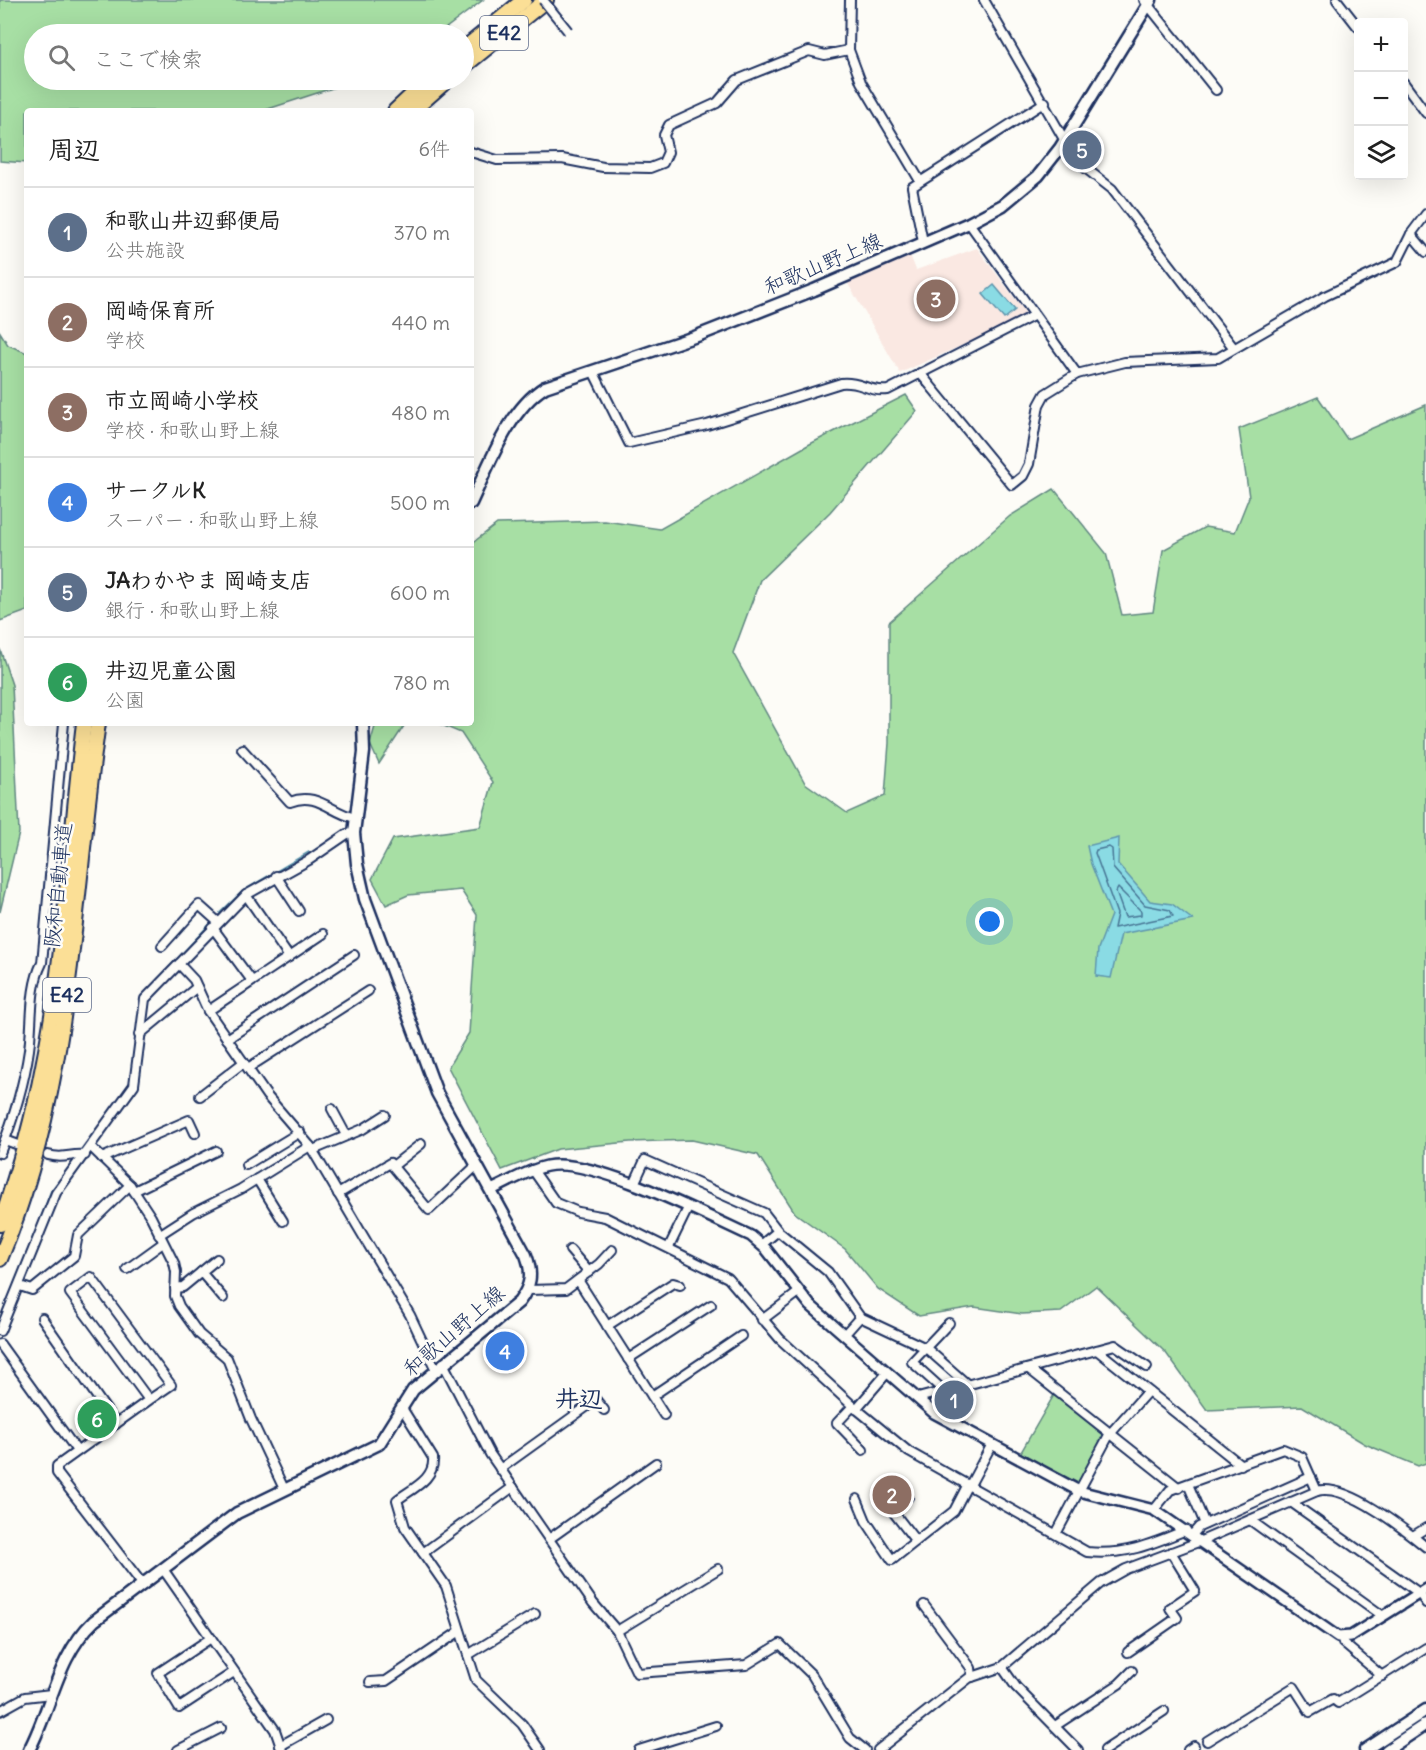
<!DOCTYPE html>
<html lang="ja">
<meta charset="utf-8">
<style>
body{margin:0;font-family:Delius,"Klee One",sans-serif;background:#f2f2f2;color:#222}
.controls{position:absolute;right:18px;top:18px;display:grid;overflow:hidden;border-radius:6px;box-shadow:0 6px 24px #0002}
.controls button{width:54px;height:54px;display:grid;place-items:center;padding:0;border:0;border-bottom:2px solid #e0e0e0;background:#fff;color:#222;font:30px sans-serif}
.you{position:absolute;left:990px;top:922px;width:21px;height:21px;margin:-15px;border:4px solid #fff;border-radius:50%;background:#1a73e8;box-shadow:0 0 0 9px #1a73e833}
.badge{display:grid;place-items:center;width:39px;height:39px;border-radius:50%;background:#1b2f5e;color:#fff;font-size:20px;font-weight:700}
.pin{position:absolute;translate:-50% -50%;border:3px solid #fff;box-shadow:0 2px 6px #0006}
.list{margin:0;padding:0;list-style:none}
h2{display:flex;justify-content:space-between;align-items:center;height:78px;margin:0;padding:0 24px;font-size:26px}
h2 small{font-size:20px;font-weight:400;color:#767676}
.list li{display:grid;grid-template-columns:39px 1fr auto;gap:18px;align-items:center;box-sizing:border-box;height:90px;padding:0 24px;border-top:2px solid #e0e0e0}
.list b{display:block;font-size:22px;white-space:nowrap}
.list p{margin:0;font-size:20px;white-space:nowrap;color:#767676}
.list em{font-size:20px;font-style:normal;color:#767676}
.icon{flex:none;width:33px;height:33px;fill:none;stroke:currentColor;stroke-width:2;stroke-linecap:round;stroke-linejoin:round}
.map{position:relative;flex:none;width:1426px;height:1750px;overflow:hidden}
.search{position:absolute;background:#fff;box-shadow:0 6px 24px #0002;left:24px;top:24px;width:450px;height:66px;display:flex;align-items:center;gap:15px;box-sizing:border-box;padding:0 21px;border-radius:33px;color:#767676;font-size:22px}
.panel{position:absolute;background:#fff;box-shadow:0 6px 24px #0002;left:24px;top:108px;width:450px;height:618px;border-radius:6px}
.map>svg:first-child{display:block}
</style>
<div class="map">
<svg width="1426" height="1750" viewBox="0 0 1426 1750">
<rect width="100%" height="100%" fill="#fdfcf7"/>
<filter id="ink" filterUnits="userSpaceOnUse"><feTurbulence type="fractalNoise" baseFrequency=".0167" numOctaves="2"/><feDisplacementMap in="SourceGraphic" scale="12" xChannelSelector="R" yChannelSelector="G"/><feConvolveMatrix kernelMatrix="1 2 1 2 8 2 1 2 1" color-interpolation-filters="sRGB"/></filter>
<g filter="url(#ink)">
<polygon fill="#fae8e2" points="977,248 1028,316 900,373 847,282 910,255 916,270"/>
<g fill="#a7dfa4" stroke="#618781" stroke-width="1.5">
<polygon points="0,0 483,0 438,34 34,34 34,80 357,80 262,111 27,111 27,163 0,161"/>
<polygon points="0,332 8,345 27,353 27,611 0,621"/>
<polygon points="906,395 917,411 830,512 760,580 733,653 805,783 847,813 885,796 889,743 889,622 1010,516 1054,489 1106,553 1122,615 1153,612 1163,550 1205,527 1235,532 1249,497 1239,429 1318,397 1347,439 1426,405 1426,1463 1418,1466 1365,1444 1302,1406 1207,1410 1166,1353 1096,1286 1061,1312 1022,1314 974,1307 919,1316 878,1289 845,1249 795,1213 758,1155 692,1140 630,1142 558,1149 502,1170 448,1067 469,1033 477,915 461,890 408,895 386,905 372,879 393,839 480,827 493,782 461,733 437,723 471,723 471,544 497,524 605,521 660,529 808,445"/>
<polygon points="0,649 12,685 19,833 0,912"/>
<polygon points="376,723 406,723 379,764 370,744"/>
<polygon points="1054,1395 1104,1435 1080,1484 1020,1454"/>
<polygon points="99,1403 112,1423 96,1434 82,1415"/>
</g>
<g fill="#8adbe4" stroke="#5e96ae" stroke-width="1.5">
<polygon points="994,285 1015,310 1004,319 983,294"/>
<polygon points="1119,838 1118,864 1150,901 1172,904 1193,920 1121,934 1111,978 1096,976 1098,949 1111,915 1091,864 1087,846"/>
</g>
<g fill="none" stroke-linecap="round" stroke-linejoin="round">
<g stroke="#477494" stroke-width="1.5">
<polygon points="1109,847 1112,849 1113,868 1145,905 1170,910 1173,916 1114,928 1117,914 1095,853 1096,850"/>
<polygon points="1118,888 1141,911 1141,915 1125,917 1116,892"/>
</g>
<g stroke="#5e96ae" stroke-width="2">
<polyline points="220,913 243,891 309,852"/>
<polyline points="147,991 211,923"/>
<polyline points="125,1092 131,1080 142,1001"/>
<polyline points="26,1258 51,1191 76,1160"/>
</g>
<g stroke="#1b2f5e" stroke-width="12">
<g id="minor">
<polyline points="850,0 849,50 861,82 920,181"/>
<polyline points="984,0 1065,141"/>
<polyline points="1144,0 1216,90"/>
<polyline points="1337,0 1358,27"/>
<polyline points="1404,83 1426,113"/>
<polyline points="1060,148 1112,189 1233,347"/>
<polyline points="471,152 497,160 562,159 603,167 650,168 663,163 668,152 664,135 669,125 717,103 737,80 809,51 825,55 849,50"/>
<polyline points="969,223 1077,374"/>
<polyline points="1411,234 1426,252"/>
<polyline points="923,242 912,187 1045,102"/>
<path d="M593 371 629 443 707 425 841 383C862 381 866 392 888 390L1033 316"/>
<polyline points="920,373 1012,485 1023,476 1029,464 1039,405 1045,394 1077,374 1125,362 1218,358 1325,296 1397,262 1411,234 1426,214"/>
<path d="M242 749 290 802C317 791 331 813 355 818"/>
<polyline points="276,876 299,911"/>
<polyline points="246,895 289,957"/>
<polyline points="213,928 252,981"/>
<polyline points="162,946 199,905 218,922"/>
<polyline points="179,964 194,980 208,1011 267,1096 310,1146 410,1315 436,1370"/>
<polyline points="208,1011 323,934"/>
<polyline points="139,1035 197,987"/>
<polyline points="227,1039 354,955"/>
<polyline points="248,1068 368,991"/>
<polyline points="200,1096 244,1062"/>
<polyline points="332,1109 346,1135"/>
<polyline points="5,1140 16,1144"/>
<polyline points="91,1147 130,1185 151,1217 174,1263 176,1272 175,1296 179,1306 199,1334 227,1358 251,1419 284,1489"/>
<polyline points="313,1150 363,1129 385,1115"/>
<path d="M0 1153C13 1120 24 1085 29 1050 33 1021 29 989 42 963L64 723"/>
<path d="M48 1155C65 1160 70 1153 85 1155"/>
<polyline points="102,1158 189,1120 195,1133"/>
<polyline points="246,1165 300,1132"/>
<polyline points="393,1166 421,1144"/>
<path d="M533 1170 556 1203 578 1212 605 1217 728 1278 780 1339 853 1406 909 1452 1087 1552C1124 1556 1152 1544 1186 1530"/>
<polyline points="257,1179 283,1221"/>
<polyline points="634,1184 645,1160 764,1213 778,1231 828,1272 860,1317 926,1348 968,1385"/>
<polyline points="134,1191 216,1151"/>
<polyline points="338,1194 390,1163 429,1210 477,1165"/>
<polyline points="159,1235 193,1213 241,1189 310,1146"/>
<polyline points="761,1245 778,1231"/>
<polyline points="669,1247 688,1208"/>
<polyline points="570,1250 589,1272"/>
<polyline points="127,1269 163,1243"/>
<polyline points="201,1272 223,1298"/>
<polyline points="578,1280 664,1415"/>
<polyline points="20,1286 32,1290 74,1256 78,1235 130,1185"/>
<polyline points="175,1288 183,1287 217,1259"/>
<polyline points="528,1290 566,1289 599,1264 612,1250"/>
<polyline points="42,1318 116,1424"/>
<polyline points="762,1320 799,1292"/>
<polyline points="607,1326 673,1283 680,1285"/>
<polyline points="0,1331 56,1193 134,1085 145,999 246,895 309,860 347,834 354,833"/>
<polyline points="844,1335 860,1317"/>
<polyline points="0,1344 77,1451"/>
<polyline points="1097,1350 1241,1465"/>
<polyline points="628,1359 711,1305"/>
<polyline points="443,1363 490,1454 593,1603 617,1631 637,1673 746,1665 780,1644 812,1675 850,1738 865,1750"/>
<polyline points="1029,1369 1179,1488"/>
<polyline points="944,1391 912,1362 949,1323"/>
<polyline points="652,1396 741,1336"/>
<polyline points="918,1398 1115,1345 1147,1367"/>
<polyline points="853,1406 837,1423 863,1450"/>
<path d="M402 1408 433 1458C435 1479 413 1488 397 1500L405 1527 446 1586 476 1680 522 1724 540 1750"/>
<polyline points="856,1409 887,1373"/>
<polyline points="500,1469 596,1400 604,1410"/>
<polyline points="1188,1484 1205,1524"/>
<polyline points="970,1485 992,1444"/>
<polyline points="908,1497 891,1509 915,1540"/>
<polyline points="857,1499 866,1521 892,1560 954,1511 968,1484"/>
<polyline points="1291,1502 1419,1593 1426,1603"/>
<polyline points="1154,1510 1170,1490 1283,1449 1302,1457 1317,1491"/>
<polyline points="1250,1520 1383,1616"/>
<polyline points="1056,1534 1109,1435 1147,1392"/>
<polyline points="1192,1535 1199,1527 1311,1477"/>
<polyline points="1413,1536 1426,1528"/>
<polyline points="549,1539 656,1463"/>
<polyline points="423,1553 513,1487"/>
<polyline points="163,1569 275,1730 282,1750"/>
<polyline points="143,1585 57,1473 57,1466 149,1400 70,1293 91,1277 171,1385 149,1400"/>
<polyline points="924,1605 971,1668 972,1677"/>
<polyline points="617,1631 718,1569"/>
<polyline points="211,1638 158,1673 179,1708 234,1672"/>
<polyline points="1342,1638 1343,1643 1382,1676"/>
<polyline points="1128,1652 1177,1618 1170,1608 1195,1591 1171,1552"/>
<polyline points="468,1655 535,1614"/>
<polyline points="1002,1667 1016,1687 1078,1750"/>
<polyline points="370,1682 386,1681 460,1631"/>
<polyline points="0,1711 25,1697 51,1694"/>
<polyline points="1055,1726 1119,1684 1132,1671"/>
<polyline points="1207,1741 1294,1687 1310,1712 1333,1699 1338,1703 1426,1648"/>
<polyline points="280,1746 326,1720"/>
<polyline points="178,1750 221,1728"/>
<polyline points="639,1750 716,1726"/>
<path d="M878 1750 969 1678 1002 1667 1101 1583 1126 1569 1201 1541 1317 1491C1347 1483 1404 1529 1426 1547"/>
<polyline points="1105,1750 1164,1711"/>
<polyline points="1188,1750 1194,1746"/>
</g>
</g>
<g stroke="#1b2f5e" stroke-width="14">
<path id="tertiary" d="M491 1190C509 1182 528 1170 547 1166 591 1156 707 1216 751 1236L766 1249 810 1305 934 1413 1079 1491 1154 1510 1338 1637 1351 1636 1426 1589"/>
</g>
<g stroke="#1b2f5e" stroke-width="15">
<g id="secondary">
<path d="M471 503C489 465 509 409 545 387L697 336 814 290 969 223 1003 205 1038 176 1060 148 1151 0"/>
<path d="M29 1750C52 1707 57 1656 94 1621L237 1513 379 1444 413 1390 519 1302C531 1286 533 1274 526 1255L437 1093 365 899 357 864 354 833 364 752 363 723"/>
<polyline points="1365,1750 1426,1710"/>
<polyline points="1387,1750 1426,1724"/>
</g>
</g>
<g stroke="#1b2f5e" stroke-width="18">
<g id="motorway">
<polyline points="464,49 524,0"/>
<polyline points="464,66 546,0"/>
<polyline points="395,111 428,80"/>
<polyline points="412,111 447,80"/>
<path d="M0 1224C18 1172 33 1120 43 1066 66 953 70 837 84 723"/>
<path d="M0 1259C72 1089 72 903 98 723"/>
</g>
</g>
<use href="#minor" stroke="#fdfcf7" stroke-width="8"/>
<use href="#tertiary" stroke="#fdfcf7" stroke-width="9"/>
<use href="#secondary" stroke="#fdfcf7" stroke-width="10"/>
<use href="#motorway" stroke="#fbdf96" stroke-width="14"/>
<g stroke="#1b2f5e" stroke-width="12" stroke-linecap="butt">
<polyline id="minor-bridge" points="543,0 568,31"/>
</g>
<use href="#minor-bridge" stroke="#fdfcf7" stroke-width="8"/>
</g>
</g>
<g text-anchor="middle" stroke-width="5" stroke-linejoin="round" paint-order="stroke">
<g fill="#fdfcf7" stroke="#5f6c8c" stroke-width="1.5">
<rect x="480" y="16" width="48" height="34" rx="4.5"/>
<rect x="43" y="978" width="48" height="34" rx="4.5"/>
</g>
<g font-size="20" font-weight="bold" fill="#1b2f5e">
<text x="504" y="40">E42</text>
<text x="67" y="1002">E42</text>
</g>
<g font-size="21" fill="#1b2f5e" stroke="#fdfcf7">
<text transform="translate(823 264) rotate(-23)" y="7">和歌山野上線</text>
<text transform="translate(58 885) rotate(-84)" y="7">阪和自動車道</text>
<text transform="translate(454 1331) rotate(-41)" y="7">和歌山野上線</text>
</g>
<g font-size="24" font-weight="bold" fill="#1b2f5e" stroke="#fdfcf7">
<text x="579" y="1407">井辺</text>
</g>
</g>
</svg>
<div class="controls">
<button>+</button>
<button>−</button>
<button><svg class="icon" aria-label="layers" viewBox="0 0 24 24"><path d="M12 4l9 5-9 5-9-5zM3 14l9 5 9-5"/></svg></button>
</div>
<div class="you"></div>
<div class="pin badge" style="left:954px;top:1400px;background:#5c6f8a">1</div>
<div class="pin badge" style="left:892px;top:1495px;background:#8d6e63">2</div>
<div class="pin badge" style="left:936px;top:299px;background:#8d6e63">3</div>
<div class="pin badge" style="left:505px;top:1351px;background:#3f7fe0">4</div>
<div class="pin badge" style="left:1082px;top:150px;background:#5c6f8a">5</div>
<div class="pin badge" style="left:97px;top:1419px;background:#2e9e5b">6</div>
<div class="search"><svg class="icon" aria-label="search" viewBox="0 0 24 24"><circle cx="10" cy="10" r="6"/><path d="M15 15l6 6"/></svg>ここで検索</div>
<section class="panel">
<h2>周辺<small>6件</small></h2>
<ul class="list">
<li><span class="badge" style="background:#5c6f8a">1</span><div><b>和歌山井辺郵便局</b><p>公共施設</p></div><em>370 m</em></li>
<li><span class="badge" style="background:#8d6e63">2</span><div><b>岡崎保育所</b><p>学校</p></div><em>440 m</em></li>
<li><span class="badge" style="background:#8d6e63">3</span><div><b>市立岡崎小学校</b><p>学校 · 和歌山野上線</p></div><em>480 m</em></li>
<li><span class="badge" style="background:#3f7fe0">4</span><div><b>サークルK</b><p>スーパー · 和歌山野上線</p></div><em>500 m</em></li>
<li><span class="badge" style="background:#5c6f8a">5</span><div><b>JAわかやま 岡崎支店</b><p>銀行 · 和歌山野上線</p></div><em>600 m</em></li>
<li><span class="badge" style="background:#2e9e5b">6</span><div><b>井辺児童公園</b><p>公園</p></div><em>780 m</em></li>
</ul>
</section>
</div>
